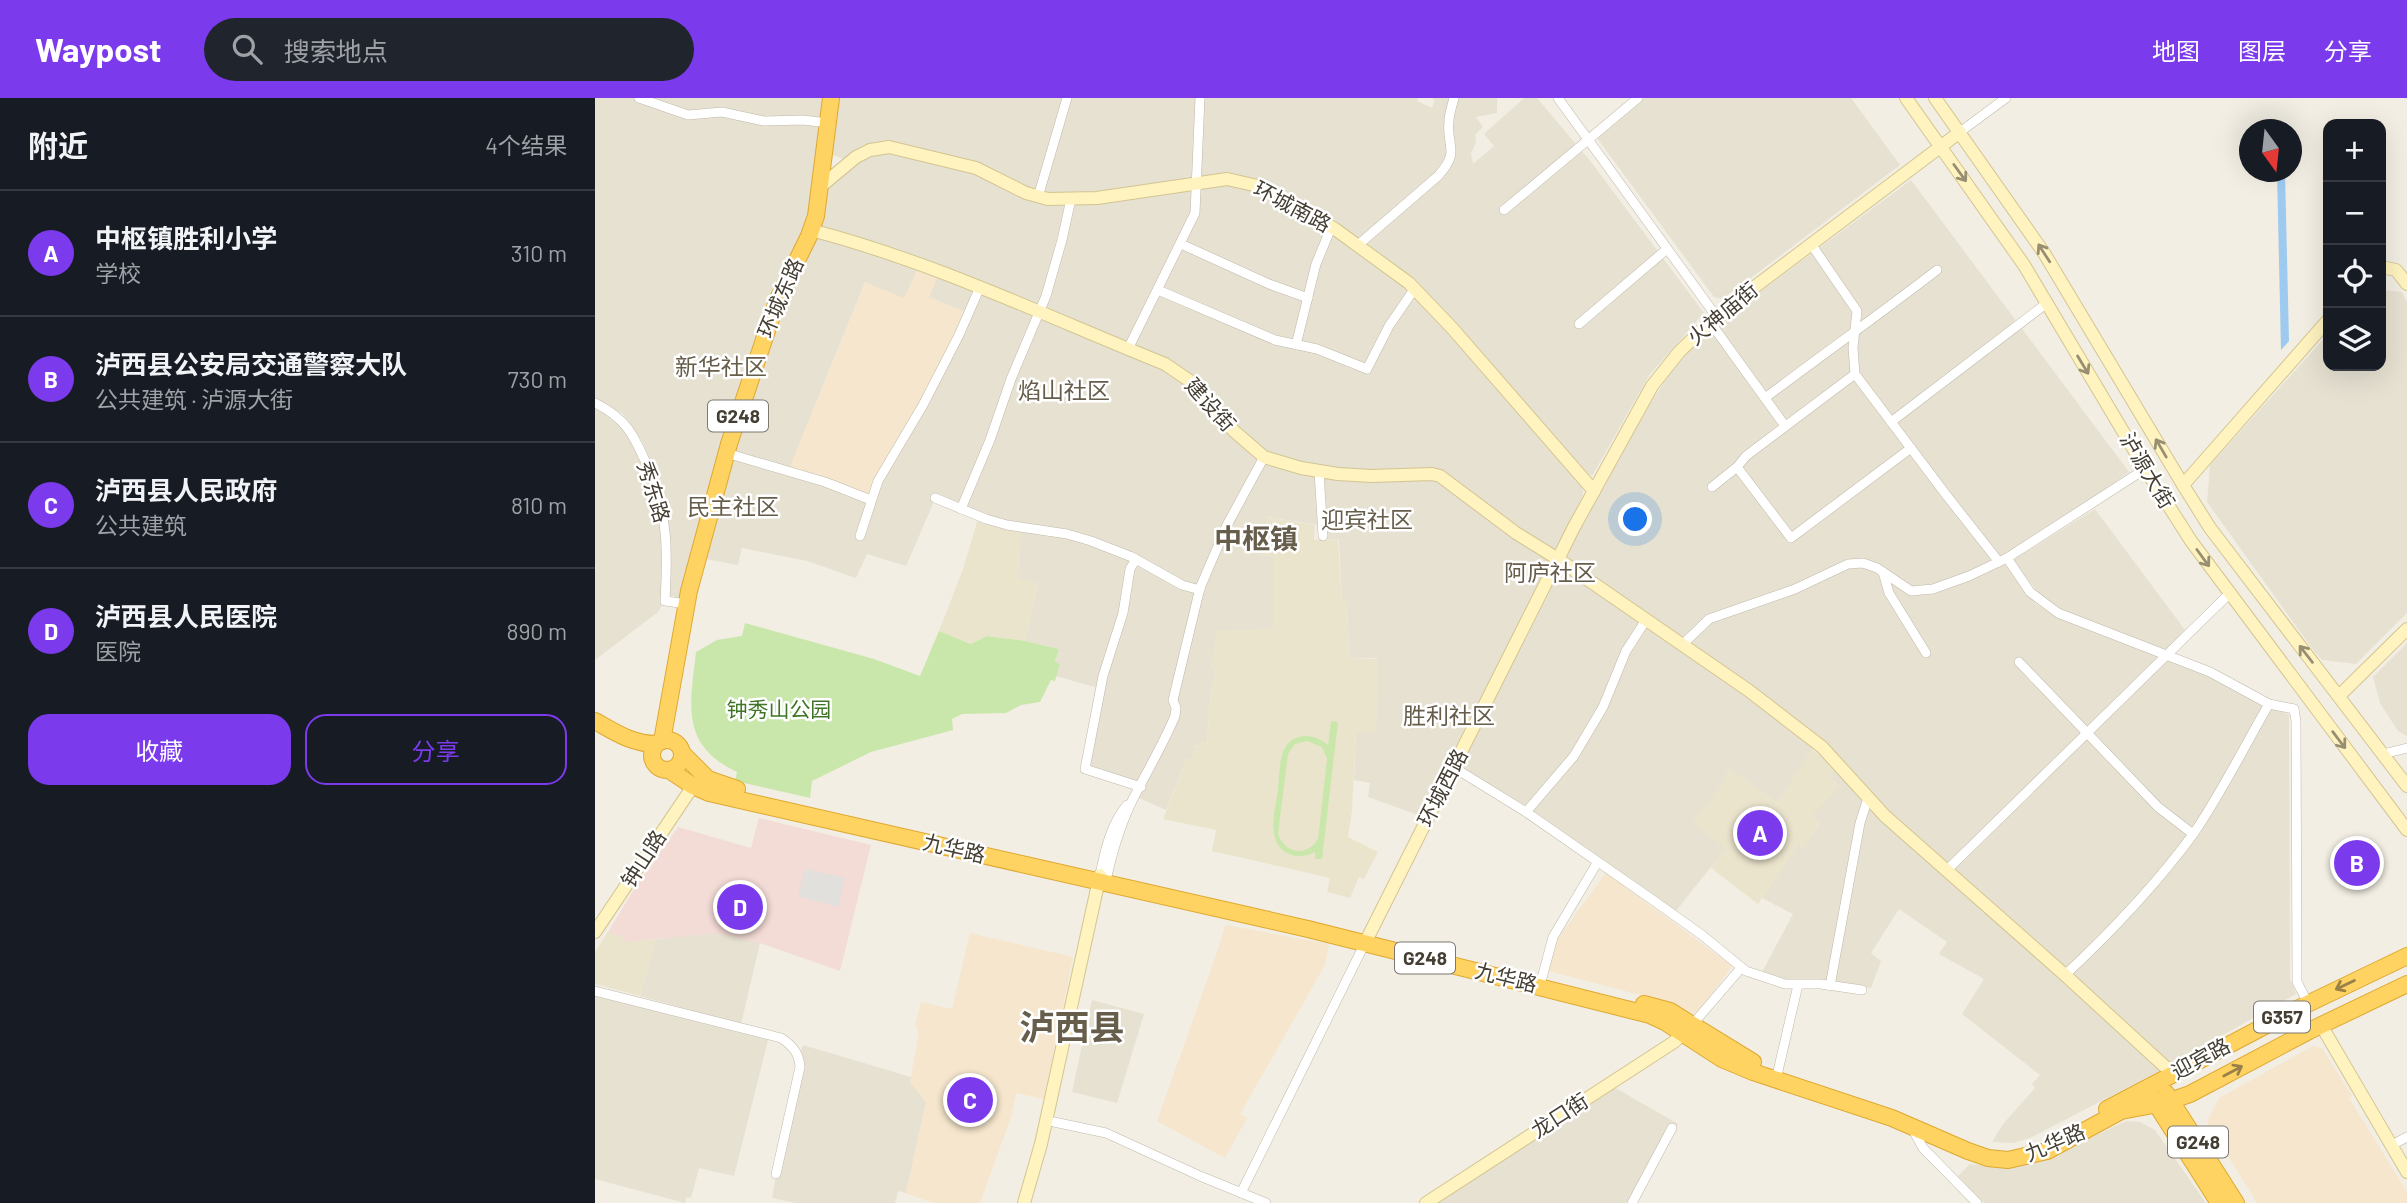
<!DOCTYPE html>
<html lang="zh">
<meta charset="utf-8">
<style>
body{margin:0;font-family:Barlow,"Noto Sans SC",sans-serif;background:#20242c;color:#f1f3f6}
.controls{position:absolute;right:21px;top:21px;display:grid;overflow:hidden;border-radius:14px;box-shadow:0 7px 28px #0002}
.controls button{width:63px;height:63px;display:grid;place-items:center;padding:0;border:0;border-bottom:2px solid #363941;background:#171b24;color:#f1f3f6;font:35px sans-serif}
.compass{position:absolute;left:1644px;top:21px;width:63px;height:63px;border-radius:50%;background:#171b24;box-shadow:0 7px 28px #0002;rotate:165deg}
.you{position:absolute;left:1041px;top:422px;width:24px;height:24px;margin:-18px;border:5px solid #fff;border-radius:50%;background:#1a73e8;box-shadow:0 0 0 10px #1a73e833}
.badge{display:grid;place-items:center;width:46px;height:46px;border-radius:50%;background:#7c3aed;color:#fff;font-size:23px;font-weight:700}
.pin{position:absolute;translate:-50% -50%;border:4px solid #fff;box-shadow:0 2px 7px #0006}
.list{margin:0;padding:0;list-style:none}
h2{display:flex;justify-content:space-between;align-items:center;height:91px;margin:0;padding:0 28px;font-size:30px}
h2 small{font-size:23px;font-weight:400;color:#9ea1a6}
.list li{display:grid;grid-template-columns:46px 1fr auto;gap:21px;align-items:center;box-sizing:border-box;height:126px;padding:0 28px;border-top:2px solid #363941}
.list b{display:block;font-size:26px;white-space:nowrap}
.list p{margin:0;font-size:23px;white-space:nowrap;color:#9ea1a6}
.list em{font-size:23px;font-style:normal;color:#9ea1a6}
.actions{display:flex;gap:14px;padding:21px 28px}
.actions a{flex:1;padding:16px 0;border:2px solid #7c3aed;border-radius:21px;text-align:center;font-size:24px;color:#7c3aed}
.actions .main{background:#7c3aed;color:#fff}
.icon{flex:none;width:38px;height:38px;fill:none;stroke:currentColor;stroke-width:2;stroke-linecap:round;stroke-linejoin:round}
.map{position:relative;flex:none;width:1812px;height:1105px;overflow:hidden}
header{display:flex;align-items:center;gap:42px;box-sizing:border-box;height:98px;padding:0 35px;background:#7c3aed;color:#fff}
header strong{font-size:33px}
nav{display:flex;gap:38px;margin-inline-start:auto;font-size:24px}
.search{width:490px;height:63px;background:#20242c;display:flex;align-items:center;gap:18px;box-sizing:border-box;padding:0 24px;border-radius:38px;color:#9ea1a6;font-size:26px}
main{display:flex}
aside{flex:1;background:#171b24}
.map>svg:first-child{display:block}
</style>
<header>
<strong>Waypost</strong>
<div class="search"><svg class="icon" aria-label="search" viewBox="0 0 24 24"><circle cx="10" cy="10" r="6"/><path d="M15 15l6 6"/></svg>搜索地点</div>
<nav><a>地图</a><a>图层</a><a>分享</a></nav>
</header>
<main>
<aside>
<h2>附近<small>4个结果</small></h2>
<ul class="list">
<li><span class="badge">A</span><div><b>中枢镇胜利小学</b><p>学校</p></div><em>310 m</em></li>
<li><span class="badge">B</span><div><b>泸西县公安局交通警察大队</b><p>公共建筑 · 泸源大街</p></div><em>730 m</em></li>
<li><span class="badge">C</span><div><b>泸西县人民政府</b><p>公共建筑</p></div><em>810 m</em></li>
<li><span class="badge">D</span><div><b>泸西县人民医院</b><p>医院</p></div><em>890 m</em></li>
</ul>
<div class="actions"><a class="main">收藏</a><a>分享</a></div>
</aside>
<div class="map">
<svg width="1812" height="1105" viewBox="0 0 1812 1105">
<rect width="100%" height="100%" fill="#f2eee3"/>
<g fill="#e6e1d1">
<polygon points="0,0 232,0 216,117 175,200 149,276 107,414 86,500 73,497 76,466 72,403 48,345 28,316 0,300"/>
<polygon points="239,0 603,0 598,82 502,98 453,98 306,48 252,62 231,55"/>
<polygon points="607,0 823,0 822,3 837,10 840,2 836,0 902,0 902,15 881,19 888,29 880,37 881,44 876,56 878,66 899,48 889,36 929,0 942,0 996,64 1109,215 1055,276 997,378 983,370 833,200 664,86 602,82"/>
<polygon points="1049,0 1256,0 1305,67 1128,201 1119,199 1002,40"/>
<polygon points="294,53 380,74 437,101 617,86 649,87 738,135 811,188 988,388 988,398 959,455 853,379 776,375 689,363 660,348 597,281 223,129 230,93 256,67 277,56"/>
<polygon points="1316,82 1534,374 1409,465 1441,506 1463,520 1604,573 1694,617 1695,880 1701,896 1573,968 1286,711 1243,662 969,461 1055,306 1075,276 1098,249 1139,213"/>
<polygon points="220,135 324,168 309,201 270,184 194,371 140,353 164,274"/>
<polygon points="344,175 576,271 659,354 722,377 723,427 672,419 667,457 678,459 678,531 616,569 621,571 616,593 612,644 600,649 598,662 592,660 571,712 544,700 549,688 492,669 503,590 461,578 465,566 460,565 464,551 430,543 443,486 423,481 424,446 428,429 391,419 341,399 311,468 272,456 261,480 212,463 147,450 143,467 111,461 139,358 193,376 372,215 334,199"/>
<polygon points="1786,192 1807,194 1812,205 1812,515 1761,566 1727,562 1719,553 1612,404 1615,367 1733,236 1733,268 1786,268"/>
<polygon points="0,307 25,325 44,355 68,424 68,506 63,514 0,562"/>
<polygon points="727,379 840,379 957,462 826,718 773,699 775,685 759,682 761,633 781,634 782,560 754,560 752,505 747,505 744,441 731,441"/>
<polygon points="1500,411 1590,532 1570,552 1475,517 1445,497 1418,462"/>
<polygon points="965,465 1221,647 1182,705 1134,671 1129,683 1131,750 1081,813 1019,774 967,733 862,668"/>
<polygon points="1812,545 1812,638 1803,633 1785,605 1778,579"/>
<polygon points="1242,669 1568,971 1435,1040 1418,1045 1397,1044 1408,1026 1440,990 1437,986 1445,977 1367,916 1389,881 1344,856 1352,844 1304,811 1276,855 1286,863 1276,890 1191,884 1166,876 1198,816 1167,800 1203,746 1208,750 1225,725 1216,718 1244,688 1234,678"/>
<polygon points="122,834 165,845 146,926 45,898 61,841"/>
<polygon points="0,898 173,942 139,1078 104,1070 96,1100 91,1099 90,1105 0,1081"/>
<polygon points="497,902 549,916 522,1005 477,994"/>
<polygon points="208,947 316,979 315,984 331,1004 311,1095 303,1093 300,1105 201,1105 177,1100 180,1082 187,1069 210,967 206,952"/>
<polygon points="1019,989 1083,1026 1040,1105 840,1105"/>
<polygon points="1531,1023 1545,1024 1560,1032 1611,1105 1389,1105 1363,1078 1375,1066 1405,1070 1451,1061"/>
</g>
<g fill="#f5e6cd">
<polygon points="324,168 344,175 334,199 372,215 274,399 194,371 270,184 309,200"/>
<polygon points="1011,775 1137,868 1105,912 1098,915 1083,907 954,873 956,854 961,843"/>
<polygon points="630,827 734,846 730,867 645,1016 652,1020 630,1060 562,1023 625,846"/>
<polygon points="375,835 478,859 449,1001 421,995 416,1019 385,1105 338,1105 311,1095 331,1004 315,984 324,934 320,927 327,901 327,904 357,911"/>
<polygon points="1718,948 1727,950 1757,998 1754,1000 1812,1094 1812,1105 1662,1105 1612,1024 1624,1000"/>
</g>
<g fill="#ebe4cd">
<polygon points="671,419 720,427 719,442 743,441 747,504 752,504 754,560 783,561 781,634 761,634 757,713 753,739 783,754 769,781 764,779 755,800 732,794 735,780 617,753 621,732 568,721 592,660 598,661 600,649 603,649 604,644 612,644 616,593 621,571 616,569 622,532 678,531 678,459 667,457"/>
<polygon points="383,421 428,434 424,446 423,480 443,486 430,543 392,538 377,546 344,533 368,471"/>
<polygon points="1217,651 1241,670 1234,678 1244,688 1217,718 1225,724 1209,750 1203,747 1163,806 1116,770 1130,750 1098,724 1129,684 1127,682 1134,671 1182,705"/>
<polygon points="13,834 27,839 29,843 61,841 45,898 0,886 0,854"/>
</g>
<polygon fill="#f3dbd6" points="164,720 276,747 245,873 165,845 122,835 28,844 27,839 13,834 41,788 83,729 156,750"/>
<g fill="#c9e7ab" fill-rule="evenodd">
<path d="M150 525 279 561 325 578 344 533 376 546 392 538 430 543 464 551 460 564 465 566 460 583 456 582 445 604 426 607 411 615 367 616 357 621 358 632 276 654 217 683 215 700 140 683 142 674C85 647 95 607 101 554L122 542 147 538Z"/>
<path d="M736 623 743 624 727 761H720V754C712 758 703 760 694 756 670 745 680 712 683 692 684 680 684 665 688 654 696 633 720 635 733 647ZM712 643 727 649 732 661 723 741C712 759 690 756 683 736L693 656 700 646Z"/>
</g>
<polygon fill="#e2e0dc" points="210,771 250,780 243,809 203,798"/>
<polygon fill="#9ecaf0" points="1682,74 1690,74 1694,243 1686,252"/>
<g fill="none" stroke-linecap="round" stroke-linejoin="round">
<g stroke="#c0b9a9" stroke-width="10">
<g id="street">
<polyline points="44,0 93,17 127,14 169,23 208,22 233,25"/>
<polyline points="963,0 1121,218"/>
<polyline points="1365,34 1411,0"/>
<polyline points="443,99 472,0"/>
<polyline points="909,112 1043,0"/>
<polyline points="586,146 674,186 713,200"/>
<polyline points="1216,146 1262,213 1258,250 1260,276 1352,398 1404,464"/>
<path d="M763 147 843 78C866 52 851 50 854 23 854 16 857 8 859 0"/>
<polyline points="563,192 680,242 722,251 772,271 794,228 820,190"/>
<polyline points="1115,224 1190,328"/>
<polyline points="984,226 1072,151"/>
<polyline points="701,247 721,166 736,130"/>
<polyline points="533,251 600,115 605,0"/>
<path d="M1170 300C1227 257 1285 216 1342 172"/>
<path d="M0 305C30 320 38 335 51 365 73 416 73 448 70 503L92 506"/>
<polyline points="1296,324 1452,205"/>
<polyline points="131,355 230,384 276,402"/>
<polyline points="1142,369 1196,440 1316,350"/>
<polyline points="724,373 728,438"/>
<polyline points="1117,389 1142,369 1151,358 1260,276"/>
<polyline points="340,400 391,421 412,427 472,436 496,443 537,459 587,487 605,492"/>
<polyline points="366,411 395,342 416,281 451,198 467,142 476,101"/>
<polyline points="265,438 283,383 328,307 364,237 385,189"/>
<polyline points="1412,460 1435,494 1463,515 1615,574 1674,606 1699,611"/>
<polyline points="541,461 535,471 528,515 508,578 490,671 546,689"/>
<polyline points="1288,474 1294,495 1331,555"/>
<polyline points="1087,547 1114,521 1200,491 1253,466 1268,465 1282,470 1316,493 1338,491 1374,478 1412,460 1550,371"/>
<polyline points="1424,564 1563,709 1598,736"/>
<polyline points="1699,611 1701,623 1702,884 1713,905"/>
<polyline points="1788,656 1812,650"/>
<polyline points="858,669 931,714 1055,800 1107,837 1151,873 1190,886 1226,886 1267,892"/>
<polyline points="931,714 979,658 1008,609 1031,553 1051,522"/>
<polyline points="1352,772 1634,496"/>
<path d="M505 777C510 752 516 726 532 707"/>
<path d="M512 778C518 752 526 725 538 701 552 673 568 647 580 618L581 610 578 602 605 490 632 427 669 359"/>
<path d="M1470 877C1517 833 1561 787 1599 735 1627 694 1649 649 1674 606"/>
<polyline points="947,880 958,839 1002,765"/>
<polyline points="1235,888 1265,725 1273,700"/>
<path d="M0 893 186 940C198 948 204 955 205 969L181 1076"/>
<polyline points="1097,927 1146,870"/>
<polyline points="1183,973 1203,887"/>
<polyline points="459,1024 511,1035 605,1078 671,1105"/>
<polyline points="1317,1030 1328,1050 1382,1105"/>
<polyline points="1797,1047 1812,1039"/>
<polyline points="646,1095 770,845"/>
<polyline points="1037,1105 1077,1030"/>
</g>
</g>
<g stroke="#d3c592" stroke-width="14">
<g id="secondary">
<polyline points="1311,0 1429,167 1554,377 1596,443 1812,732"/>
<polyline points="1340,0 1449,155 1588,387 1615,430 1812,688"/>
<polyline points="225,89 261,59 275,52 294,49 381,70 431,95 453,101 502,100 632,81 663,88 740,131 814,185 857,230 999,393"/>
<path d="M216 132C339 164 453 219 570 266L595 283 639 333 669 359 706 370 743 376 776 378 837 376 845 378 921 435 963 461 1153 592 1227 649 1290 718 1470 877 1578 976"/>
<polyline points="1786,169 1801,172 1812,186"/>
<polyline points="1588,387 1733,222"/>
<polyline points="1744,598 1812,531"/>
<polyline points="0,834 98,688"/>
<polyline points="770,845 979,429 1057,288 1084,254 1121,218 1365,34"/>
<polyline points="1726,927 1812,1074"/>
<polyline points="429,1105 446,1046 505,777"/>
<polyline points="831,1105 1079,944 1094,930"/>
</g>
</g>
<g stroke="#dea831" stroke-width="18">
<g id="highway">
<path d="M0 623C20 634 37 646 61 646"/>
<circle cx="72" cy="657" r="15"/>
<polyline points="67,643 94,493 134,346 182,203 214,138 221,118 236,0"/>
<polyline points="87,655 113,681 142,691"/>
<polyline points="74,672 98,688 114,695 713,831 1055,917 1070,924 1127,961 1158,974 1297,1020 1373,1053 1393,1060 1413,1062 1452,1053 1526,1013 1569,1005 1595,996 1714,933 1812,886"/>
<polyline points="1049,906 1075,913 1158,964"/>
<polyline points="1571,995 1641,1105"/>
<polyline points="1556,998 1624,1105"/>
<polyline points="1512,1011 1702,911 1812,858"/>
</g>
</g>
<use href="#street" stroke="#fff" stroke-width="9"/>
<use href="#secondary" stroke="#fff3c0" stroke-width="12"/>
<use href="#highway" stroke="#ffd361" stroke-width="16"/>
</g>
<defs><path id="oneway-shaft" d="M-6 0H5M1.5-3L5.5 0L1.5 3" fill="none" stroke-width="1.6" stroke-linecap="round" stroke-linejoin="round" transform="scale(1.75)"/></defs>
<g stroke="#988f72">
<use href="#oneway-shaft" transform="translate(1365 75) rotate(54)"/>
<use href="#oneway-shaft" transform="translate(1449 155) rotate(-123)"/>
<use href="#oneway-shaft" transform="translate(1488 267) rotate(59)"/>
<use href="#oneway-shaft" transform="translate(1566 350) rotate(-120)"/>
<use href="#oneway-shaft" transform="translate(1608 460) rotate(54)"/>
<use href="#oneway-shaft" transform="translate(1711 556) rotate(-128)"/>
<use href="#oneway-shaft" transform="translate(1744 642) rotate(53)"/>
</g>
<g stroke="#988148">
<use href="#oneway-shaft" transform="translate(1750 887) rotate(154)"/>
<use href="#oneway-shaft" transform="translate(1638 973) rotate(-28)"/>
</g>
<g text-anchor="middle" stroke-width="5" stroke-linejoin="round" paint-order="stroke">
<g fill="#fff" stroke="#7c7870" stroke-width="2">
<rect x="113" y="302.5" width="60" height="31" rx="5"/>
<rect x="800" y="844.5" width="60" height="31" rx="5"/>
<rect x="1659" y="903.5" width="56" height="31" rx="5"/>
<rect x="1573" y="1028.5" width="60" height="31" rx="5"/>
</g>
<g font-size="19" font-weight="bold" fill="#443e33">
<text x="143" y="325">G248</text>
<text x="830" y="867">G248</text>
<text x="1687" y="926">G357</text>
<text x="1603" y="1051">G248</text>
</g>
<g font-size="21" fill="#443e33" stroke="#fff">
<text transform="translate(697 109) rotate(28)" y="7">环城南路</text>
<text transform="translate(186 200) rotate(-67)" y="7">环城东路</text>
<text transform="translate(1128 216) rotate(-40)" y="7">火神庙街</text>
<text transform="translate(615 307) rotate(48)" y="7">建设街</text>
<text transform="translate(1552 373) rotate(59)" y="7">泸源大街</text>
<text transform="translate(58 394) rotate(73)" y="7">秀东路</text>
<text transform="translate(848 690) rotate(-63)" y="7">环城西路</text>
<text transform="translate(359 751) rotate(13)" y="7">九华路</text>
<text transform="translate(49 761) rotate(-57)" y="7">钟山路</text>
<text transform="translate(911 880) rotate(14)" y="7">九华路</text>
<text transform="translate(1606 961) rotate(-28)" y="7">迎宾路</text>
<text transform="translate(965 1018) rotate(-33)" y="7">龙口街</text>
<text transform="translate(1460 1045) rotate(-23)" y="7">九华路</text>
</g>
<g font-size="21" fill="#407527" stroke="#fff">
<text x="184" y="619">钟秀山公园</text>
</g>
<g font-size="23" fill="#665d4b" stroke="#fff">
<text x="126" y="277">新华社区</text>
<text x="469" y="301">焰山社区</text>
<text x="138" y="417">民主社区</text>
<text x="772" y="430">迎宾社区</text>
<text x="955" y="483">阿庐社区</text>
<text x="854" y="626">胜利社区</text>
</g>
<g font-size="28" font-weight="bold" fill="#665d4b" stroke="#fff">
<text x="661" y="451">中枢镇</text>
</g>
<g font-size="35" font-weight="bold" fill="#665d4b" stroke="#fff">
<text x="477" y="942">泸西县</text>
</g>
</g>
</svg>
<div class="controls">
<button>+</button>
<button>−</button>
<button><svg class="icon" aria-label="locate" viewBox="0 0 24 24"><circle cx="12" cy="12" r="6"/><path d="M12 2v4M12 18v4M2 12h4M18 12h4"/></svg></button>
<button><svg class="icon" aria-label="layers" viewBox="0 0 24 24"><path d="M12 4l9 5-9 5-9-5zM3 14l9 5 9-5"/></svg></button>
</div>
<svg class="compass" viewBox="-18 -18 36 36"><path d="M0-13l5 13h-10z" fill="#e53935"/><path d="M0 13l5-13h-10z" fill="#9ea1a6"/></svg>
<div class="you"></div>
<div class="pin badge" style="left:1165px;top:735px">A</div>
<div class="pin badge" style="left:1762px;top:765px">B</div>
<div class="pin badge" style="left:375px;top:1002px">C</div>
<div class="pin badge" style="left:145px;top:809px">D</div>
</div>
</main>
